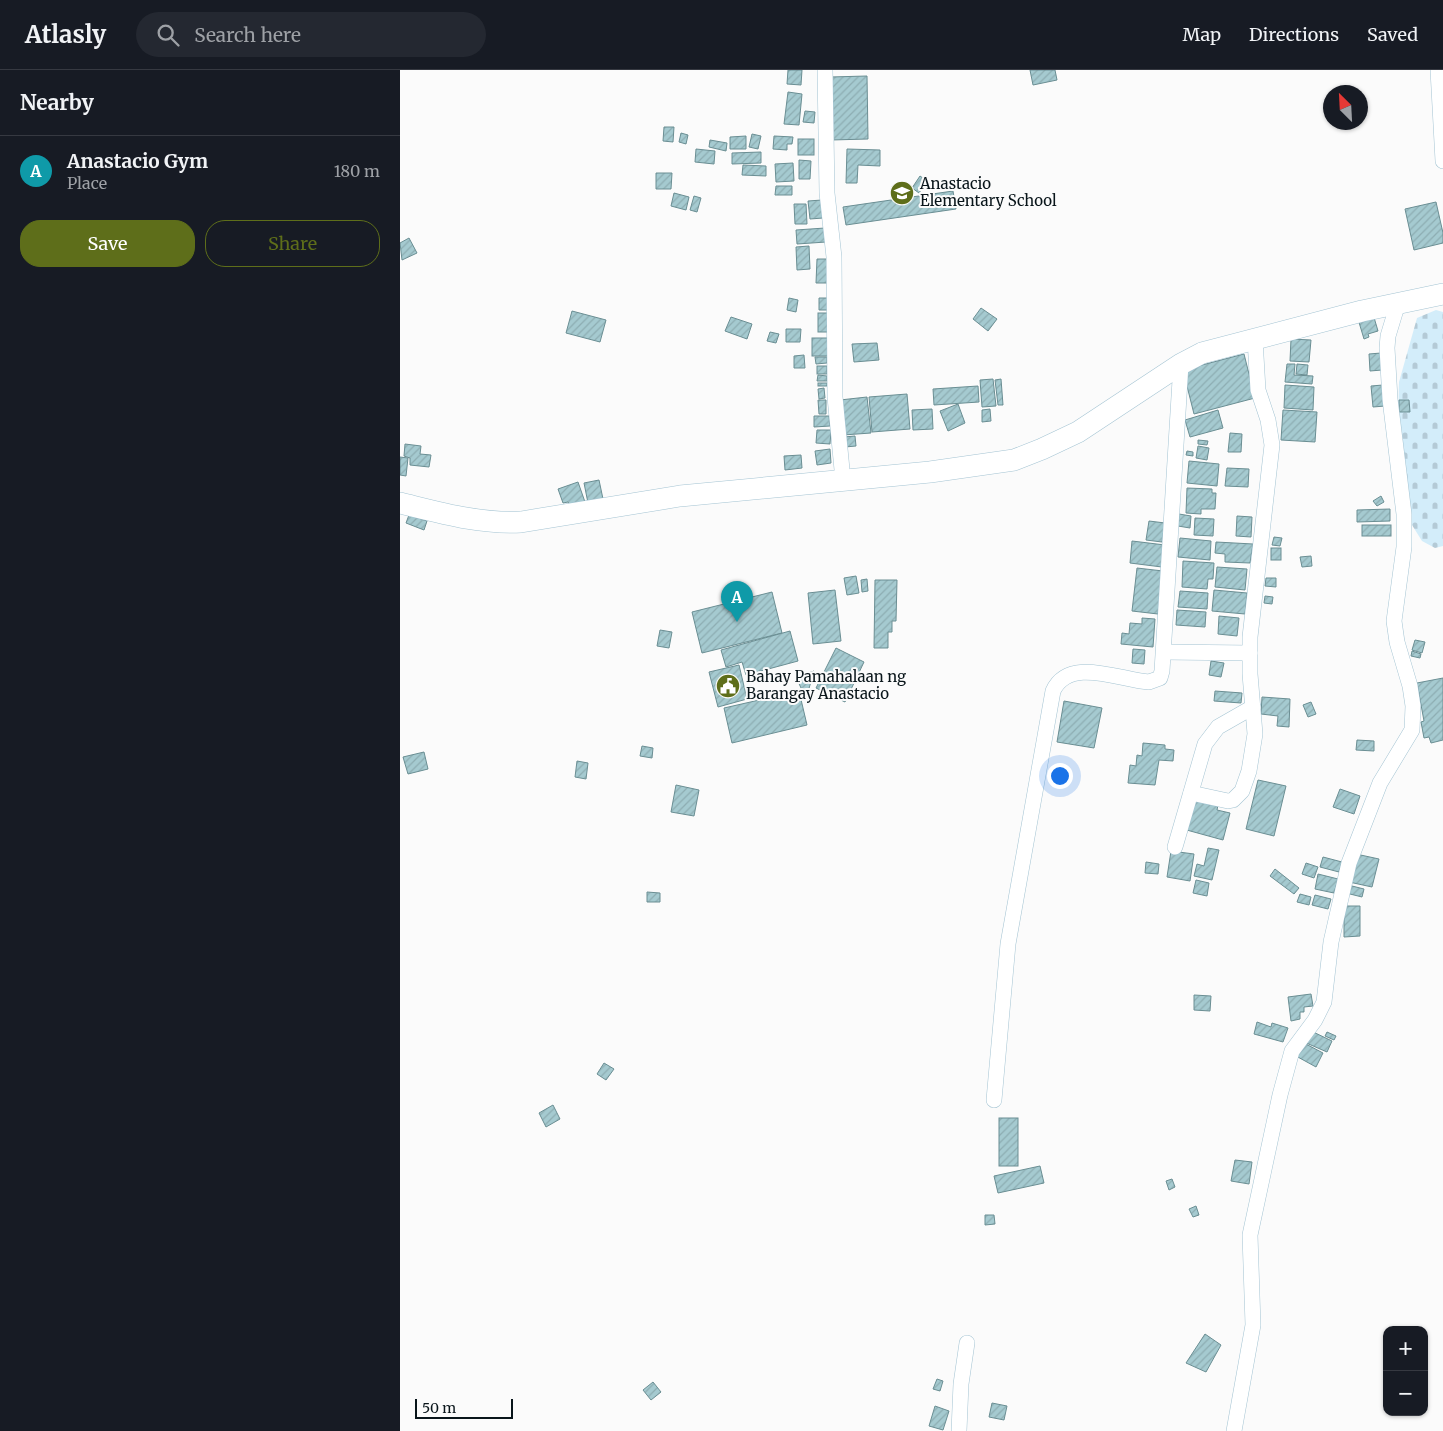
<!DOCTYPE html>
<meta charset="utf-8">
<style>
body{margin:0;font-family:Merriweather,serif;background:#242831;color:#f1f3f6}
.controls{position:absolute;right:15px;bottom:15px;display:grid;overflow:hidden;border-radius:10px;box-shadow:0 1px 4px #0004}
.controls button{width:45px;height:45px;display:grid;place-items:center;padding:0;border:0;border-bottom:1px solid #363941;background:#171b24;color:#f1f3f6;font:25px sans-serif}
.compass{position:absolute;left:923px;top:15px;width:45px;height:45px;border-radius:50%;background:#171b24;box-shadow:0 1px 4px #0004;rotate:336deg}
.scale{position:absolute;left:15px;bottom:12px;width:98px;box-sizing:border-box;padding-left:5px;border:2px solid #09151a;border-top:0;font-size:14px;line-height:18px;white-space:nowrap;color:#09151a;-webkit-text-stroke:4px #fbfbfb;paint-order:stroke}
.you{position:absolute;left:659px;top:705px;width:18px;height:18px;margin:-12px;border:4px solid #fff;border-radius:50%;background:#1a73e8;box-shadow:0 0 0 8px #1a73e833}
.badge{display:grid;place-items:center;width:32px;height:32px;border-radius:50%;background:#5e6e1a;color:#fff;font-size:16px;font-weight:700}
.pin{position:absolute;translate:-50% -41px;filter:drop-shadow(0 1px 2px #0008)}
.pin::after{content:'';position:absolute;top:26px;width:18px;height:15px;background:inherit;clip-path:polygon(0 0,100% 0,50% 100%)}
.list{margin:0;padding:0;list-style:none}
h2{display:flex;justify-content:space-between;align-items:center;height:65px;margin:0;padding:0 20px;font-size:21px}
h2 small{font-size:16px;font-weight:400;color:#9ea1a6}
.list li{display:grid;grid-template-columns:32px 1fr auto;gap:15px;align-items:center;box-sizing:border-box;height:70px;padding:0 20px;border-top:1px solid #363941}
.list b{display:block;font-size:19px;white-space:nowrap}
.list p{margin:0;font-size:16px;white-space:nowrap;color:#9ea1a6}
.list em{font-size:16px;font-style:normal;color:#9ea1a6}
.actions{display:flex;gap:10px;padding:15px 20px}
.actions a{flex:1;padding:11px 0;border:1px solid #5e6e1a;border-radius:20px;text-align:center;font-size:18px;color:#5e6e1a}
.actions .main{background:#5e6e1a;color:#fff}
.icon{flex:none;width:28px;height:28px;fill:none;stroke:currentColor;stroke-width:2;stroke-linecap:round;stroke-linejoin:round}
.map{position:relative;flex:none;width:1043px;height:1361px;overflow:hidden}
header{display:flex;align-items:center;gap:30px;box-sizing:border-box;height:70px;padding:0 25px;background:#171b24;border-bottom:1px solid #363941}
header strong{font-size:24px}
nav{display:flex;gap:28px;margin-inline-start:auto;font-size:18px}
.search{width:350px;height:45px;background:#242831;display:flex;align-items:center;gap:12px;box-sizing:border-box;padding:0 18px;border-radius:28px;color:#9ea1a6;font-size:19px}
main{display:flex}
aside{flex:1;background:#171b24}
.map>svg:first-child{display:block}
</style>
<header>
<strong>Atlasly</strong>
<div class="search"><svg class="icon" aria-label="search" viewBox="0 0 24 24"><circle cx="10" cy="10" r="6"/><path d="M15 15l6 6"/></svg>Search here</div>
<nav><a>Map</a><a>Directions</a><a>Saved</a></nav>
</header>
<main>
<aside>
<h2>Nearby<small></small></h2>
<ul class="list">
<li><span class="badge" style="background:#0f9aa8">A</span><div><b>Anastacio Gym</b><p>Place</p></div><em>180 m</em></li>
</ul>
<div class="actions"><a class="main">Save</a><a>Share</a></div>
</aside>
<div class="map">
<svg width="1043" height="1361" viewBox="0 0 1043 1361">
<defs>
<pattern id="cemetery-stones" width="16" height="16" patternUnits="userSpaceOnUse" patternTransform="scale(1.25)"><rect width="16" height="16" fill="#d3edfa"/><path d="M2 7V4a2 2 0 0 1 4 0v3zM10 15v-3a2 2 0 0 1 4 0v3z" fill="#b4cad6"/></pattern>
<pattern id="building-hatch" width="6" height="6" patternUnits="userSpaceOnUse" patternTransform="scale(1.25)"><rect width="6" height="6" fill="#a5cad0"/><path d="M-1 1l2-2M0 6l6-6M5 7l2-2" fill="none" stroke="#8dadb2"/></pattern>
</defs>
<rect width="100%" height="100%" fill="#fbfbfb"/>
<polygon fill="url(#cemetery-stones)" points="1036,240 1043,242 1043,476 1035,478 1022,471 1012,455 998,352 999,312 1017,248"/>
<g fill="url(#building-hatch)" stroke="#6a8e93">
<polygon points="388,0 402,0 401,15 387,14"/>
<polygon points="630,0 655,0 657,10 633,15"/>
<polygon points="467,6 468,69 431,70 430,7"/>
<polygon points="388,22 402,24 399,55 384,54"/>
<polygon points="405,41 415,42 414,53 403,52"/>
<polygon points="264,57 274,57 273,72 263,71"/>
<polygon points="281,63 288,65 286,74 279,72"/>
<polygon points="352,64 361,66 358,79 349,77"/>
<polygon points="346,66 346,79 330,79 330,67"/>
<polygon points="374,66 393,67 392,74 387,74 387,80 373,79"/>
<rect x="398" y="69" width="16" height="16"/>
<polygon points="310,70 327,73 326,81 309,77"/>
<polygon points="296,79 315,81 314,94 295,92"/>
<polygon points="447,79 480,80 480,96 458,95 457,113 446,113"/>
<polygon points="361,82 361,93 332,94 332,83"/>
<polygon points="399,90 411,91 410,109 399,109"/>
<polygon points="393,93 394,111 376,112 375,94"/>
<polygon points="343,95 366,96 366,106 342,105"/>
<polygon points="256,103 272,103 271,119 256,119"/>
<polygon points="520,106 527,111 519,123 512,118"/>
<polygon points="376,116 392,116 392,125 375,125"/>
<polygon points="511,117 512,124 497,126 496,119"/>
<polygon points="553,121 556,139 446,155 443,137"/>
<polygon points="274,123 289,127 286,140 271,136"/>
<polygon points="294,126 301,128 297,142 290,140"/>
<polygon points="422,130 423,148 410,149 408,131"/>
<polygon points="1036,132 1043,163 1043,173 1014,180 1005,139"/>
<polygon points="394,134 406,134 407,154 395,154"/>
<polygon points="425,158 426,172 397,174 396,160"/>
<polygon points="9,168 17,183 2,190 0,173"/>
<polygon points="409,176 410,199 397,200 396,177"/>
<polygon points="417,189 429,189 429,213 416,213"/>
<polygon points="389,228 398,230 396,242 387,240"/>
<polygon points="419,228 428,228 429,240 419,240"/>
<polygon points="581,238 597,249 588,261 573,249"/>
<polygon points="172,241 206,250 200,272 166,263"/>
<rect x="418" y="243" width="12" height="19"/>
<polygon points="973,244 978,261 968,264 969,267 964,269 958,249"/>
<polygon points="331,247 352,254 347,269 325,261"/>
<polygon points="386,259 401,259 400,272 386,272"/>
<polygon points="370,262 379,264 376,273 367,271"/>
<rect x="412" y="268" width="20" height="18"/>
<polygon points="891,269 911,270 909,292 890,291"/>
<polygon points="477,273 479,290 454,292 452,274"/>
<polygon points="981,283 982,300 970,301 969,284"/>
<polygon points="844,284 855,328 794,344 783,300"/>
<polygon points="404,285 405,298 394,298 394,286"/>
<polygon points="415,287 427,287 427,293 416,294"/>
<polygon points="887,294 895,294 894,305 913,306 912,314 885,312"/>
<polygon points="897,294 908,295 907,305 896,304"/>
<rect x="417" y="296" width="10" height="8"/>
<polygon points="418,305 427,306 427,311 417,311"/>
<polygon points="593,309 596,336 582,337 580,310"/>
<polygon points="601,309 603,335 598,335 595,310"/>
<rect x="418" y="313" width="9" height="3"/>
<polygon points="885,315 914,317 913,340 884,338"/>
<polygon points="983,315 985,336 973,337 971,316"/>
<polygon points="578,316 579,332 534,335 533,319"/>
<polygon points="424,318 425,328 419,329 418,319"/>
<polygon points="507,324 510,359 472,362 469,327"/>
<polygon points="467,327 471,363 443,365 440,330"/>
<polygon points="418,330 426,330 426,344 419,344"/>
<polygon points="999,330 1009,330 1010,342 999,342"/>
<polygon points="558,334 565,353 548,361 540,341"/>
<polygon points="532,339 533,359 513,360 512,340"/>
<polygon points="590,339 591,351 582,352 582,340"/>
<polygon points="818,340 823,358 790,367 785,350"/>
<polygon points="883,340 917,342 915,372 881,370"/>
<polygon points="414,346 429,346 430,356 414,357"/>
<polygon points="417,360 431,360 430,374 416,373"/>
<polygon points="830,363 842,364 841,382 828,382"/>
<polygon points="455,366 456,376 445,377 444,367"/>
<polygon points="798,370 808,371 807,375 798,374"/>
<polygon points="5,374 21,376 20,384 31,385 29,397 10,395 10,388 4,386"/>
<polygon points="798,376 809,378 807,390 796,388"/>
<polygon points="430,379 431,393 417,395 415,381"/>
<polygon points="787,381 793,382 793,386 786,385"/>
<polygon points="401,385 402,398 385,400 384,386"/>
<polygon points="0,387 8,388 6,406 0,405"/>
<polygon points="789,391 819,394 817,416 787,413"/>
<polygon points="827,398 849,399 848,417 825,416"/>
<polygon points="199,410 203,429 188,433 184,413"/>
<polygon points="178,412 185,432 171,437 168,432 163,433 158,419"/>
<polygon points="787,418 812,419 812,423 816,423 815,439 801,439 801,444 786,443"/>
<polygon points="981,426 984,432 977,436 973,431"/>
<polygon points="990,439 990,451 957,452 957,440"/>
<polygon points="779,444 791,446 790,458 778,456"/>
<polygon points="9,445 27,451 24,460 6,453"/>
<polygon points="837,446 852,447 851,467 836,466"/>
<polygon points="795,448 814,449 813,466 794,465"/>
<polygon points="749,451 765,453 762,472 746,470"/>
<rect x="962" y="455" width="29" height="11"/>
<polygon points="874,467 882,468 880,476 872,475"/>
<polygon points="780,468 811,471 810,490 778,487"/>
<polygon points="732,471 765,475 762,497 730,493"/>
<polygon points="816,472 853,474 850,493 825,492 825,484 815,483"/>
<rect x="871" y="478" width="10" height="12"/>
<polygon points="911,486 912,496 902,497 900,487"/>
<polygon points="783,491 814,493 813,509 808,509 807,519 782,517"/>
<polygon points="817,497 847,499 845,520 815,517"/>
<polygon points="737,498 763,501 758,544 732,541"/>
<polygon points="456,506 459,523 447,525 444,508"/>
<polygon points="866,508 876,508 876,517 865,516"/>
<polygon points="467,509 468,521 462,522 461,510"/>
<polygon points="475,510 497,510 496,551 492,551 492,562 488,562 488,578 474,578"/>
<polygon points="435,520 441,571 413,574 408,523"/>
<polygon points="814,520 847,523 845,544 812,541"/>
<polygon points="780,521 808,523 807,539 778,537"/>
<polygon points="372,522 382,563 302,583 292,542"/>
<polygon points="865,526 873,527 872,534 864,533"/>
<polygon points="777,540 806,542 805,557 776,555"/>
<polygon points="819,546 839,548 837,566 818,564"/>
<polygon points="742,548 755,549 753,577 721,574 722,563 729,564 730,553 742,554"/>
<polygon points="260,560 272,562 269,578 257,576"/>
<polygon points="390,561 398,591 346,605 342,592 326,597 321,580"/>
<polygon points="1015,570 1025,572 1022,583 1012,580"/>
<polygon points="436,578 464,592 445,632 416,618"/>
<polygon points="733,579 745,580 744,594 732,593"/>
<polygon points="1012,581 1021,584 1020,588 1011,586"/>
<polygon points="811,591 824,593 821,607 809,605"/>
<polygon points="339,595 347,629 318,637 309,602"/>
<polygon points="414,601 406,629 396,607"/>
<polygon points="1043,608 1043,670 1031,673 1029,667 1024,668 1021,652 1024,651 1017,613"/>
<polygon points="399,621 407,655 332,673 324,638"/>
<polygon points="815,621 842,623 841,633 814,631"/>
<polygon points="862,627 890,629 889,657 877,656 878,646 861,644"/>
<polygon points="664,631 702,638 694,678 657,672"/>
<polygon points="911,632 916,644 908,647 903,635"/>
<polygon points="957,670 974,671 974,681 956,680"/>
<polygon points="743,673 765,675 765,679 774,680 773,691 759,690 755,715 728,713 730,695 736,696 737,685 742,686"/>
<polygon points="242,676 253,678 252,688 240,686"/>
<polygon points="24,682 28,699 8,704 3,687"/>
<polygon points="177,691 188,693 186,709 175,707"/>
<polygon points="858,710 886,716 874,766 846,759"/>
<polygon points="276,715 299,720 294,746 271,742"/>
<polygon points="940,719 960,726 954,744 933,737"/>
<polygon points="791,726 818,735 817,740 830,743 823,770 783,759"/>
<polygon points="808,778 819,780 812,810 794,806 797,794 804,796"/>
<polygon points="771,781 794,784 790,811 767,807"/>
<polygon points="956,784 979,789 972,817 949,812"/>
<polygon points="923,787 942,792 939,802 920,797"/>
<polygon points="746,792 759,794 758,804 745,803"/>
<polygon points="906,793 918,797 914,808 902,804"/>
<polygon points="875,799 899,818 894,824 870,806"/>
<polygon points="918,804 938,809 934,823 915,819"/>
<polygon points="796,810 809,813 807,826 793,823"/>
<polygon points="948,815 964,819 962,827 946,823"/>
<polygon points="247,822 260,823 260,832 247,832"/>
<polygon points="900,824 911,827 909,835 897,832"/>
<polygon points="915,825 931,829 928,839 912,835"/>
<polygon points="944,836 960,836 960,866 944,867"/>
<polygon points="911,924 913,936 904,937 904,942 900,942 900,949 891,951 888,927"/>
<polygon points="794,925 811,926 810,941 794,940"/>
<polygon points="857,952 871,957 872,953 888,958 883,972 854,964"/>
<polygon points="909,960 932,971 927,982 904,972"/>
<polygon points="927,962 936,966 934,970 925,966"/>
<polygon points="904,973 923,983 916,997 896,986"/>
<polygon points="204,993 214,999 206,1010 197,1004"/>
<polygon points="153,1035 160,1049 146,1057 139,1043"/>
<rect x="599" y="1048" width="19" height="48"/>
<polygon points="835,1090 852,1092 849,1114 831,1111"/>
<polygon points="640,1096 644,1113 598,1123 594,1106"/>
<polygon points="772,1109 775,1117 769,1120 766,1111"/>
<polygon points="796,1136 799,1145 793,1147 789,1139"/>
<polygon points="585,1145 594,1145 595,1154 585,1155"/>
<polygon points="805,1264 821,1275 806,1302 786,1293"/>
<polygon points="537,1309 543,1311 540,1321 533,1319"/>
<polygon points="253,1312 261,1322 251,1330 243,1320"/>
<polygon points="592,1333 607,1336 604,1350 589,1347"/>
<polygon points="535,1336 549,1341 543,1360 529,1356"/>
</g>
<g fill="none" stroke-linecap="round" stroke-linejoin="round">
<g stroke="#a4c4d3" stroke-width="16">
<g id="street">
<polyline points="425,0 427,123 434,187 435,327 443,410"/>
<polyline points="1038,0 1043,91"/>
<polyline points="764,582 850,583"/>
<polyline points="791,723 828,731 833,730 842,721 849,701 855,664 850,604 850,567 872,375 868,350 858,320 855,269"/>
<polyline points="775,777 805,674 818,657 853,637"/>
<path d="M594 1030 608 874 653 621C669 586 720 610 749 612L760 608 762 601 781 294"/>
<polyline points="559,1361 561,1314 567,1273"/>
<polyline points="834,1361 853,1255 850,1165 880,1025 892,981 915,950 924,932 931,872 949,793 980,713 1012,660 1013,636 1010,616 997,572 994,551 1004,477 1004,444 990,329 987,278 988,266 998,233"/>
</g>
</g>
<g stroke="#a4c4d3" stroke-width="22">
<path id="secondary" d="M0 433C41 443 79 454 121 452L280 426 530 402 614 390 642 379 678 362 781 294 802 283 962 241 1043 224"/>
</g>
<use href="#street" stroke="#fff" stroke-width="15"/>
<use href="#secondary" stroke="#fff" stroke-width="21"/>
</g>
<defs>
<g id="school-disc" transform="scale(1.25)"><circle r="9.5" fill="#5e6e1a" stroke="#fbfbfb"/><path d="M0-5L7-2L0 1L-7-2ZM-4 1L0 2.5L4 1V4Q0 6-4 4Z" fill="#fff"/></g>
<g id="civic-disc" transform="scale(1.25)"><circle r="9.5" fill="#5e6e1a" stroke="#fbfbfb"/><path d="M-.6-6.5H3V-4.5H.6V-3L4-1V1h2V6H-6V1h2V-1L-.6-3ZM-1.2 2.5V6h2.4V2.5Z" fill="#fff"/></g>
</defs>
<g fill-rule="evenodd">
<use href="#school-disc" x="502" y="123"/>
<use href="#civic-disc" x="328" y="616"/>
</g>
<g text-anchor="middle" stroke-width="4" stroke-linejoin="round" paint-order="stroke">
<g font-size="15" fill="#09151a" stroke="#fbfbfb" text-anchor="start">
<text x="520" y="119">Anastacio<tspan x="520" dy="17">Elementary School</tspan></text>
<text x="346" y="612">Bahay Pamahalaan ng<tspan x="346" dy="17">Barangay Anastacio</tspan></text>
</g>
</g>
</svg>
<div class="controls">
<button>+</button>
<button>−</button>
</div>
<svg class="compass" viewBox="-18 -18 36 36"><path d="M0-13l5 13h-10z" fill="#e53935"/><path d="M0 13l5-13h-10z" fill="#9ea1a6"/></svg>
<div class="scale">50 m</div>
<div class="you"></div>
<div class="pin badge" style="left:337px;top:552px;background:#0f9aa8">A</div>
</div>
</main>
